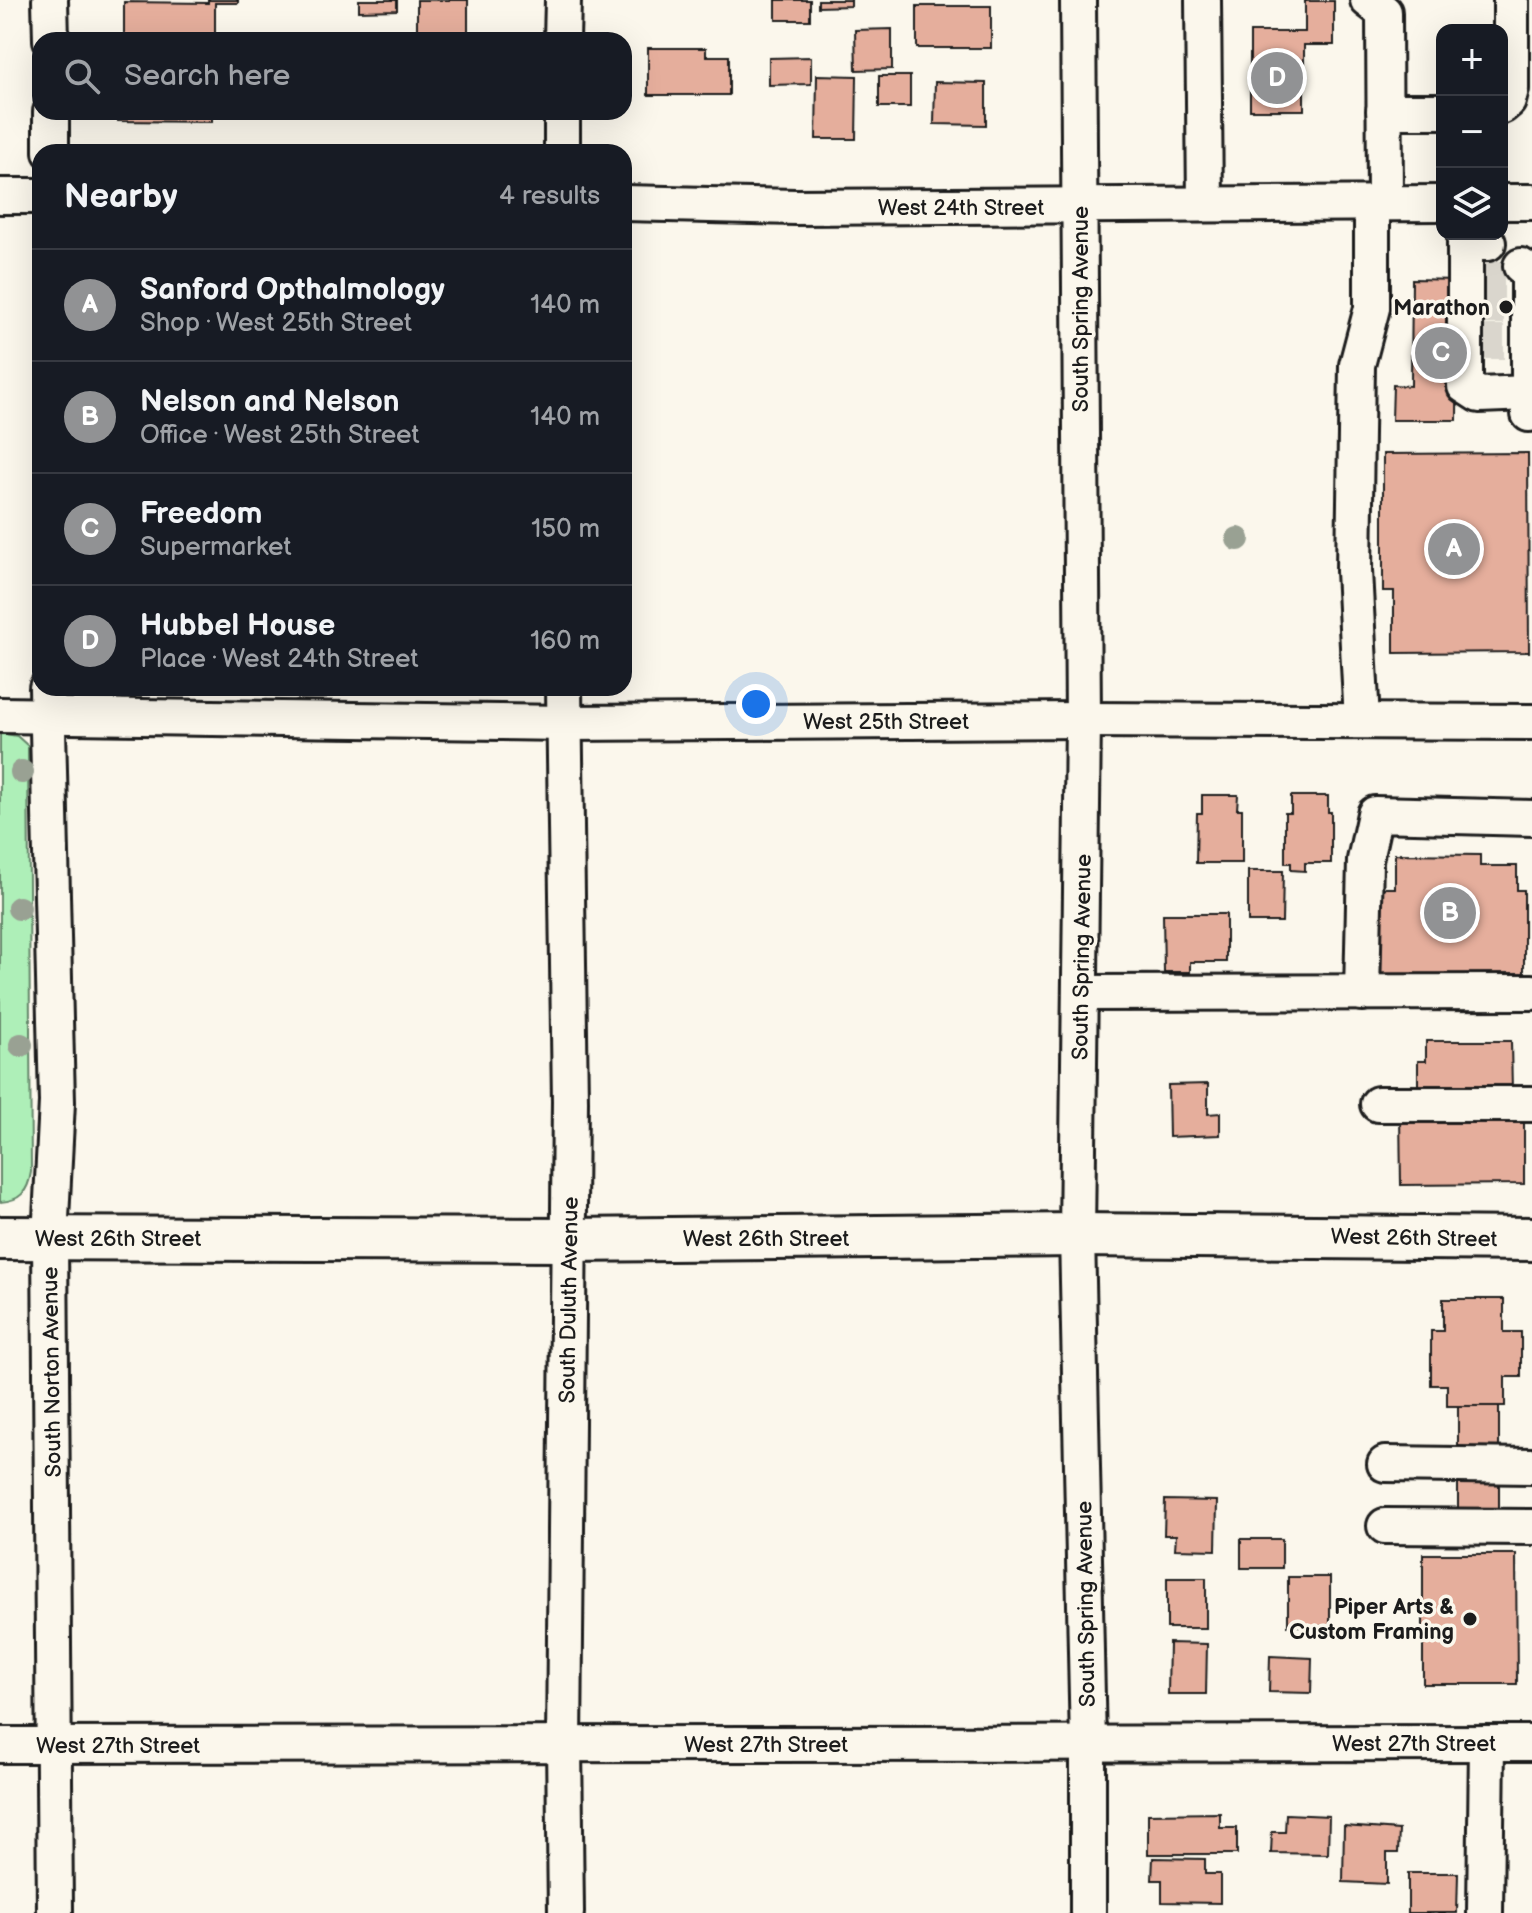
<!DOCTYPE html>
<meta charset="utf-8">
<style>
body{margin:0;font-family:"Balsamiq Sans",sans-serif;background:#242831;color:#f1f3f6}
.controls{position:absolute;right:24px;top:24px;display:grid;overflow:hidden;border-radius:16px;box-shadow:0 8px 32px #0002}
.controls button{width:72px;height:72px;display:grid;place-items:center;padding:0;border:0;border-bottom:2px solid #363941;background:#171b24;color:#f1f3f6;font:40px sans-serif}
.you{position:absolute;left:756px;top:704px;width:28px;height:28px;margin:-20px;border:6px solid #fff;border-radius:50%;background:#1a73e8;box-shadow:0 0 0 12px #1a73e833}
.badge{display:grid;place-items:center;width:52px;height:52px;border-radius:50%;background:#919294;color:#fff;font-size:26px;font-weight:700}
.pin{position:absolute;translate:-50% -50%;border:4px solid #fff;box-shadow:0 2px 8px #0006}
.list{margin:0;padding:0;list-style:none}
h2{display:flex;justify-content:space-between;align-items:center;height:104px;margin:0;padding:0 32px;font-size:34px}
h2 small{font-size:26px;font-weight:400;color:#9ea1a6}
.list li{display:grid;grid-template-columns:52px 1fr auto;gap:24px;align-items:center;box-sizing:border-box;height:112px;padding:0 32px;border-top:2px solid #363941}
.list b{display:block;font-size:30px;white-space:nowrap}
.list p{margin:0;font-size:26px;white-space:nowrap;color:#9ea1a6}
.list em{font-size:26px;font-style:normal;color:#9ea1a6}
.icon{flex:none;width:44px;height:44px;fill:none;stroke:currentColor;stroke-width:2;stroke-linecap:round;stroke-linejoin:round}
.map{position:relative;flex:none;width:1532px;height:1913px;overflow:hidden}
.search{position:absolute;background:#171b24;box-shadow:0 8px 32px #0002;left:32px;top:32px;width:600px;height:88px;display:flex;align-items:center;gap:20px;box-sizing:border-box;padding:0 28px;border-radius:24px;color:#9ea1a6;font-size:30px}
.panel{position:absolute;background:#171b24;box-shadow:0 8px 32px #0002;left:32px;top:144px;width:600px;height:552px;border-radius:24px}
.map>svg:first-child{display:block}
</style>
<div class="map">
<svg width="1532" height="1913" viewBox="0 0 1532 1913">
<rect width="100%" height="100%" fill="#fbf7ec"/>
<filter id="ink" filterUnits="userSpaceOnUse"><feTurbulence type="fractalNoise" baseFrequency=".0125" numOctaves="2"/><feDisplacementMap in="SourceGraphic" scale="16" xChannelSelector="R" yChannelSelector="G"/><feConvolveMatrix kernelMatrix="1 2 1 2 8 2 1 2 1" color-interpolation-filters="sRGB"/></filter>
<g filter="url(#ink)">
<path fill="#aeefb8" stroke="#65866a" stroke-width="2" d="M0 733 17 736 28 746 31 1172C28 1192 20 1201 0 1202Z"/>
<g fill="#e5ae9c" stroke="#1c1c1c" stroke-width="2">
<polygon points="208,0 238,0 238,3 215,3 215,40 124,40 124,2 208,3"/>
<polygon points="359,0 397,0 397,10 359,11"/>
<rect x="417" y="0" width="51" height="38"/>
<rect x="776" y="0" width="34" height="20"/>
<polygon points="818,0 851,0 851,6 818,7"/>
<polygon points="1305,1 1334,1 1334,45 1304,45 1304,110 1250,110 1250,32 1305,32"/>
<rect x="917" y="6" width="74" height="42"/>
<polygon points="892,29 892,69 856,70 855,30"/>
<polygon points="648,48 706,48 706,56 729,56 729,95 648,95"/>
<polygon points="811,57 811,84 769,85 769,58"/>
<polygon points="817,75 857,76 856,139 816,139"/>
<rect x="879" y="76" width="31" height="31"/>
<polygon points="935,82 986,83 986,125 934,124"/>
<polygon points="118,112 212,112 212,122 118,121"/>
<polygon points="1412,279 1458,280 1457,420 1392,420 1393,385 1411,386"/>
<polygon points="1528,453 1529,652 1394,653 1394,591 1383,591 1383,454"/>
<polygon points="1202,795 1238,795 1237,809 1242,809 1242,863 1196,863 1197,813 1202,813"/>
<polygon points="1291,796 1328,796 1328,812 1331,812 1331,863 1305,863 1305,871 1291,870 1291,863 1285,863 1285,813 1291,813"/>
<polygon points="1395,854 1480,855 1480,866 1517,866 1517,890 1524,890 1524,976 1381,975 1382,888 1395,888"/>
<polygon points="1248,871 1283,871 1282,922 1248,922"/>
<polygon points="1163,914 1226,914 1226,962 1190,962 1190,972 1164,972"/>
<polygon points="1426,1041 1511,1041 1512,1092 1418,1093 1418,1061 1426,1061"/>
<polygon points="1208,1084 1208,1114 1220,1113 1220,1135 1169,1137 1168,1085"/>
<polygon points="1524,1112 1524,1184 1401,1185 1400,1113"/>
<polygon points="1443,1299 1504,1299 1504,1332 1521,1332 1521,1377 1505,1377 1505,1406 1447,1406 1447,1385 1431,1385 1431,1331 1443,1331"/>
<rect x="1458" y="1406" width="41" height="106"/>
<polygon points="1165,1500 1217,1501 1216,1550 1175,1549 1176,1535 1164,1535"/>
<rect x="1241" y="1539" width="41" height="29"/>
<polygon points="1423,1554 1516,1554 1517,1684 1423,1684"/>
<rect x="1288" y="1577" width="42" height="49"/>
<rect x="1167" y="1578" width="39" height="50"/>
<polygon points="1169,1643 1207,1644 1206,1694 1168,1694"/>
<polygon points="1270,1656 1312,1658 1311,1693 1269,1692"/>
<polygon points="1220,1813 1220,1828 1237,1828 1237,1854 1148,1854 1148,1814"/>
<polygon points="1286,1814 1329,1816 1328,1854 1271,1853 1272,1832 1285,1832"/>
<polygon points="1344,1826 1399,1830 1398,1853 1387,1853 1387,1884 1343,1882"/>
<polygon points="1153,1858 1205,1859 1205,1874 1220,1874 1220,1903 1162,1902 1162,1880 1152,1880"/>
<polygon points="1408,1873 1458,1873 1457,1913 1408,1913"/>
</g>
<g fill="none" stroke-linecap="round" stroke-linejoin="round">
<g stroke="#dad6cd" stroke-width="34" stroke-dasharray="34 17" stroke-linecap="butt">
<polyline points="1470,278 1519,278"/>
<polyline points="1470,307 1518,307"/>
<polyline points="1470,342 1521,342"/>
</g>
<g stroke="#1c1c1c" stroke-width="40">
<g id="minor">
<polyline points="50,0 51,40"/>
<polyline points="1078,0 1083,720 1077,1235 1088,1744 1088,1913"/>
<polyline points="1203,0 1205,204"/>
<polyline points="1368,0 1384,12 1385,203"/>
<polyline points="562,40 563,0"/>
<polyline points="1502,106 1508,101 1511,89 1511,0"/>
<polyline points="1384,111 1442,111"/>
<polyline points="51,112 51,152"/>
<polyline points="562,152 562,112"/>
<polyline points="0,196 40,196"/>
<polyline points="1502,202 1532,202"/>
<polyline points="624,203 795,207 1442,203"/>
<polyline points="1488,243 1465,242 1465,386 1479,395 1529,393"/>
<polyline points="1521,266 1529,272 1529,414"/>
<polyline points="47,688 57,1102 50,1238 55,1913"/>
<polyline points="564,688 570,1101 564,1744 566,1913"/>
<polyline points="0,715 565,723 1083,720 1532,722"/>
<polyline points="1362,721 1354,571 1357,365 1372,308 1372,203"/>
<polyline points="1080,993 1532,992"/>
<polyline points="1362,993 1365,860 1375,814 1532,818"/>
<polyline points="1378,1104 1532,1104"/>
<polyline points="1385,1464 1532,1466"/>
<polyline points="1385,1526 1532,1527"/>
<polyline points="0,1745 1532,1743"/>
<polyline points="1485,1913 1487,1743"/>
</g>
</g>
<g stroke="#1c1c1c" stroke-width="48">
<polyline id="major" points="0,1238 568,1240 1077,1235 1532,1239"/>
</g>
<use href="#minor" stroke="#fbf7ec" stroke-width="34"/>
<use href="#major" stroke="#fbf7ec" stroke-width="42"/>
</g>
<g fill="#99a193">
<circle cx="1238" cy="539" r="12"/>
<circle cx="22" cy="772" r="12"/>
<circle cx="19" cy="908" r="12"/>
<circle cx="21" cy="1045" r="12"/>
</g>
</g>
<g fill="#1c1c1c" stroke="#fbf7ec" stroke-width="3">
<circle cx="1506" cy="307" r="8"/>
<circle cx="1470" cy="1619" r="8"/>
</g>
<g text-anchor="middle" stroke-width="7" stroke-linejoin="round" paint-order="stroke">
<g font-size="22" fill="#1c1c1c" stroke="#fbf7ec">
<text x="961" y="215">West 24th Street</text>
<text transform="translate(1080 309) rotate(-90)" y="8">South Spring Avenue</text>
<text x="886" y="729">West 25th Street</text>
<text transform="translate(1081 957) rotate(-89)" y="8">South Spring Avenue</text>
<text transform="translate(1414 1237) rotate(1)" y="8">West 26th Street</text>
<text x="118" y="1246">West 26th Street</text>
<text x="766" y="1246">West 26th Street</text>
<text transform="translate(568 1300) rotate(-89)" y="8">South Duluth Avenue</text>
<text transform="translate(51 1372) rotate(-91)" y="8">South Norton Avenue</text>
<text transform="translate(1085 1604) rotate(-91)" y="8">South Spring Avenue</text>
<text x="1414" y="1751">West 27th Street</text>
<text x="766" y="1752">West 27th Street</text>
<text x="118" y="1753">West 27th Street</text>
</g>
<g font-size="22" font-weight="bold" fill="#1c1c1c" stroke="#fbf7ec" text-anchor="end">
<text x="1490" y="315">Marathon</text>
<text x="1454" y="1614">Piper Arts &amp;<tspan x="1454" dy="25">Custom Framing</tspan></text>
</g>
</g>
</svg>
<div class="controls">
<button>+</button>
<button>−</button>
<button><svg class="icon" aria-label="layers" viewBox="0 0 24 24"><path d="M12 4l9 5-9 5-9-5zM3 14l9 5 9-5"/></svg></button>
</div>
<div class="you"></div>
<div class="pin badge" style="left:1454px;top:549px">A</div>
<div class="pin badge" style="left:1450px;top:913px">B</div>
<div class="pin badge" style="left:1441px;top:353px">C</div>
<div class="pin badge" style="left:1277px;top:78px">D</div>
<div class="search"><svg class="icon" aria-label="search" viewBox="0 0 24 24"><circle cx="10" cy="10" r="6"/><path d="M15 15l6 6"/></svg>Search here</div>
<section class="panel">
<h2>Nearby<small>4 results</small></h2>
<ul class="list">
<li><span class="badge">A</span><div><b>Sanford Opthalmology</b><p>Shop · West 25th Street</p></div><em>140 m</em></li>
<li><span class="badge">B</span><div><b>Nelson and Nelson</b><p>Office · West 25th Street</p></div><em>140 m</em></li>
<li><span class="badge">C</span><div><b>Freedom</b><p>Supermarket</p></div><em>150 m</em></li>
<li><span class="badge">D</span><div><b>Hubbel House</b><p>Place · West 24th Street</p></div><em>160 m</em></li>
</ul>
</section>
</div>
